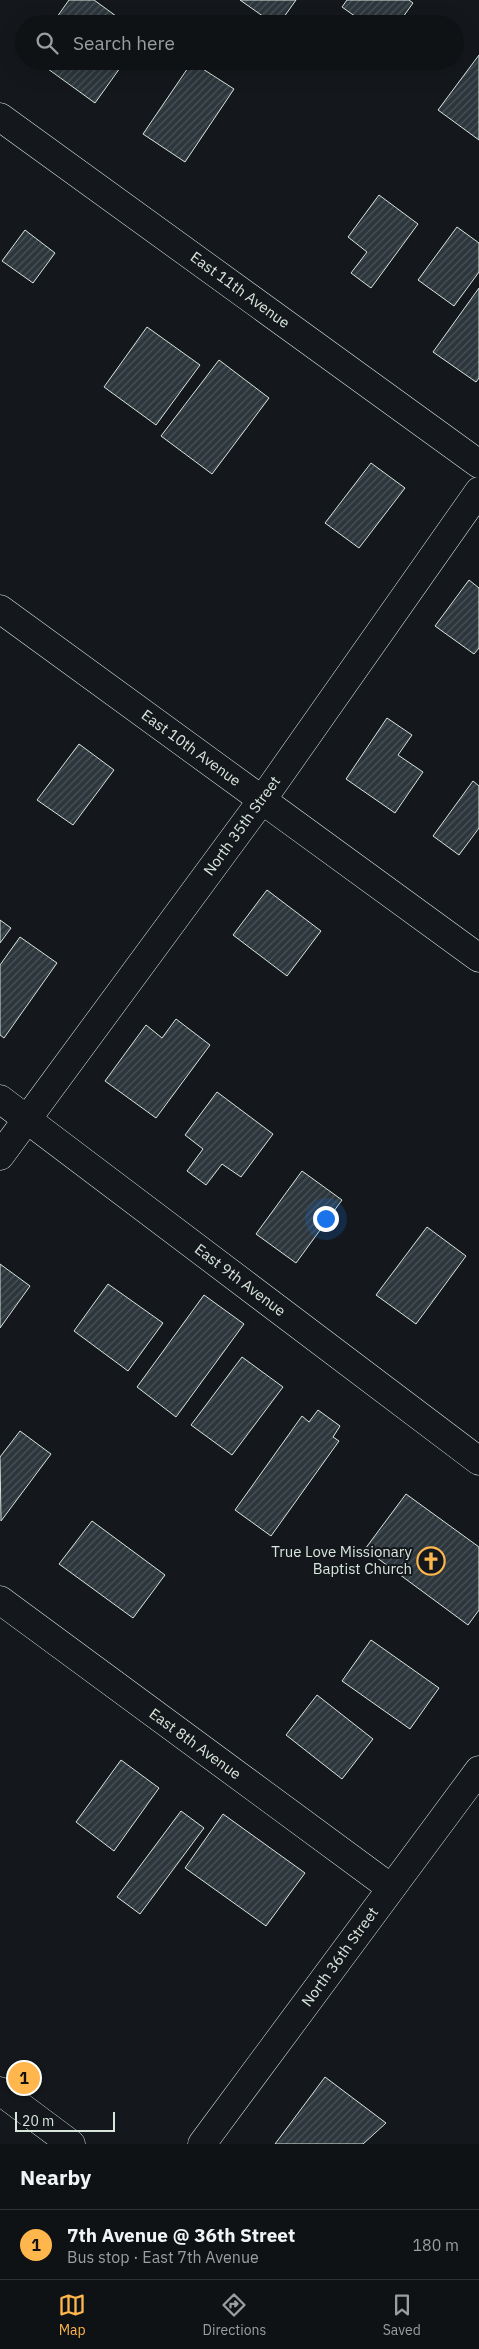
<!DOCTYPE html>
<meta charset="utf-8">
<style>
body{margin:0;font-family:"IBM Plex Sans",sans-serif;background:#181b1e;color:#f1f3f6}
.scale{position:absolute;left:15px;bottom:12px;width:100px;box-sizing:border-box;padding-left:5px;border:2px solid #d8e6dc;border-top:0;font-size:14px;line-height:18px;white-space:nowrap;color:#d8e6dc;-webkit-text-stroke:4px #14181c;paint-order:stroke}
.you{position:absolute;left:325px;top:1218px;width:18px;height:18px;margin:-12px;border:4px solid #fff;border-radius:50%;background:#1a73e8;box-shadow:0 0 0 8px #1a73e833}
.badge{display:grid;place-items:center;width:32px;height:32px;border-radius:50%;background:#ffb74d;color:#111;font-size:16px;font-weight:700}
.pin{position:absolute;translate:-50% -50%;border:2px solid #fff;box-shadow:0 1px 5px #0006}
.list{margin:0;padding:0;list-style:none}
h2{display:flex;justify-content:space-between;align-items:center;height:65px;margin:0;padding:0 20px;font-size:21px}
h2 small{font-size:16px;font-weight:400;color:#9b9ea0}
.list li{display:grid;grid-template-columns:32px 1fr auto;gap:15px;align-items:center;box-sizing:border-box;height:70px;padding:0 20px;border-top:1px solid #2f3234}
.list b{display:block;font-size:19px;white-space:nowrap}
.list p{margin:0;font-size:16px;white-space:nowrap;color:#9b9ea0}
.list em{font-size:16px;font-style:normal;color:#9b9ea0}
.icon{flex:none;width:28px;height:28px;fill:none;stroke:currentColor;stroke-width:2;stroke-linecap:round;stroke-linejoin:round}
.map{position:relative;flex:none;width:479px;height:2144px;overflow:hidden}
.search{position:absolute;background:#0f1215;box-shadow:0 5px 20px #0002;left:15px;right:15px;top:15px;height:55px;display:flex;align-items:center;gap:12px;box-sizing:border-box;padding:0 18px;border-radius:28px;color:#9b9ea0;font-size:19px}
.sheet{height:135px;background:#0f1215}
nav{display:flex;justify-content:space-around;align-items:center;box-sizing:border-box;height:70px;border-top:1px solid #2f3234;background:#0f1215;font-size:14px;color:#9b9ea0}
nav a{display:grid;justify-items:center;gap:2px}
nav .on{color:#ffb74d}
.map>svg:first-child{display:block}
</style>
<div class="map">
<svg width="479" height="2144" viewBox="0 0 479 2144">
<defs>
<pattern id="building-hatch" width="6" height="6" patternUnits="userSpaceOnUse" patternTransform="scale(1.25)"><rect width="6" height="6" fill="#2c363c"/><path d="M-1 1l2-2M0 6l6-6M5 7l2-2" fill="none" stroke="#4a5358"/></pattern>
</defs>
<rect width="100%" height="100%" fill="#14181c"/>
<g fill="url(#building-hatch)" stroke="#d8e6dc">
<polygon points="69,0 94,0 127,24 52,24"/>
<polygon points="240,0 296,0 279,24 274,24"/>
<polygon points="347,0 409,0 413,3 398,24 366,24 342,7"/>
<polygon points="479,55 479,140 438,110"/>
<polygon points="37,61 125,61 95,103"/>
<polygon points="192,62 234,89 185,162 143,134"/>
<polygon points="379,195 418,224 371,288 351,273 367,252 348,237"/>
<polygon points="457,227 479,243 479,272 454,306 418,280"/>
<polygon points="25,230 55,253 33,283 2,261"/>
<polygon points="479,288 479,378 476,382 433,352"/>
<polygon points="147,327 200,365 156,425 104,387"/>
<polygon points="219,360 269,398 212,474 161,436"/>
<polygon points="371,463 405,488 359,548 325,523"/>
<polygon points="469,580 479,588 479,648 474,654 435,626"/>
<polygon points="387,718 412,735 398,755 423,772 395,813 346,779"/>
<polygon points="79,744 114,770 73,825 37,800"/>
<polygon points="473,781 479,786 479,828 459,855 433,836"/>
<polygon points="267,890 321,931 287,976 233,935"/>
<polygon points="0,920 11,928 0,943"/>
<polygon points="20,937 57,963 4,1038 0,1035 0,965"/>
<polygon points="176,1019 210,1045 156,1118 105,1081 146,1025 162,1038"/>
<polygon points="217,1092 273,1134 241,1177 222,1164 206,1185 187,1171 203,1149 185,1135"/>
<polygon points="302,1171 342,1200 296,1263 256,1234"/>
<polygon points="427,1227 466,1256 416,1324 376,1295"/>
<polygon points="0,1264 30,1286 0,1328"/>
<polygon points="108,1284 163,1323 128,1371 74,1331"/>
<polygon points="204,1295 244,1324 176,1417 137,1387"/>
<polygon points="242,1357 283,1387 232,1455 191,1425"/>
<polygon points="318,1410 340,1426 333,1437 339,1441 271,1536 235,1510 302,1416 309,1422"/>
<polygon points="20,1431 51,1454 1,1521 0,1457"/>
<polygon points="406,1494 479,1547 479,1610 468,1625 365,1549"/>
<polygon points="92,1521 165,1575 133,1618 59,1564"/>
<polygon points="371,1640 439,1688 410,1729 342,1681"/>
<polygon points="317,1695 373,1739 342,1779 286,1735"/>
<polygon points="121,1760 159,1788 114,1851 76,1822"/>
<polygon points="181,1811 204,1828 140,1914 117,1897"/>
<polygon points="223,1814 305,1873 266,1926 185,1868"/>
<polygon points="325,2077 386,2123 363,2144 275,2144"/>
</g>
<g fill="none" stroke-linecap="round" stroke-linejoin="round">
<g stroke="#d8e6dc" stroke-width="29">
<g id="minor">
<polyline points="0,117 479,464"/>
<polyline points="0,609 479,958"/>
<polyline points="0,1099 479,1461"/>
<polyline points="0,1156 262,800 479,491"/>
<polyline points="0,1600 391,1888"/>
<polyline points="0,2091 71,2144"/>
<polyline points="202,2144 479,1770"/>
</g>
</g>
<use href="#minor" stroke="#14181c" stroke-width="28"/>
</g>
<defs>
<g id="church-ring" transform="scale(1.4375)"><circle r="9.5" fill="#14181c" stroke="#ffb74d" stroke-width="1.5"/><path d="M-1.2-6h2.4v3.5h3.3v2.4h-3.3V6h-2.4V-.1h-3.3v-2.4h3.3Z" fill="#ffb74d"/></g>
</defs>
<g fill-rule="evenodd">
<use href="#church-ring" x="431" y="1561"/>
</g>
<g text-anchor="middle" stroke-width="4" stroke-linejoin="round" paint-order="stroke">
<g font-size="15" fill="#d8e6dc" stroke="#14181c">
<text transform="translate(240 290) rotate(36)" y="5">East 11th Avenue</text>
<text transform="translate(191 748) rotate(36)" y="5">East 10th Avenue</text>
<text transform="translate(242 826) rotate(-54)" y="5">North 35th Street</text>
<text transform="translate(240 1280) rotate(37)" y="5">East 9th Avenue</text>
<text transform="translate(195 1744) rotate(36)" y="5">East 8th Avenue</text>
<text transform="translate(340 1957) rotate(-54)" y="5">North 36th Street</text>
</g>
<g font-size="15" fill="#d8e6dc" stroke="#14181c" text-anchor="end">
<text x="412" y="1557">True Love Missionary<tspan x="412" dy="17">Baptist Church</tspan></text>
</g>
</g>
</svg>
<div class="scale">20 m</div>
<div class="you"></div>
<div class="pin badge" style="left:24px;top:2078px">1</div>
<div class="search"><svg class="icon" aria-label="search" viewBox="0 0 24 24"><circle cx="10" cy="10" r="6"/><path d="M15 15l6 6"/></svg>Search here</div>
</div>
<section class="sheet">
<h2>Nearby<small></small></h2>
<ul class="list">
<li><span class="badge">1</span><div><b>7th Avenue @ 36th Street</b><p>Bus stop · East 7th Avenue</p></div><em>180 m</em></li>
</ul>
</section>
<nav>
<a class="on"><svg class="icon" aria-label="map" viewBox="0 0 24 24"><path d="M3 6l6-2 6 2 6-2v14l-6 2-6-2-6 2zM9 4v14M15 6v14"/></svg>Map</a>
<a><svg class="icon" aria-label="directions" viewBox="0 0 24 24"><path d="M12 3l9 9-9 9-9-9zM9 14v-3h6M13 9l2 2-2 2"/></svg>Directions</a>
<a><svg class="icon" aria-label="saved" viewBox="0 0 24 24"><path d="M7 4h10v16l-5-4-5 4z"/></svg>Saved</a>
</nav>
